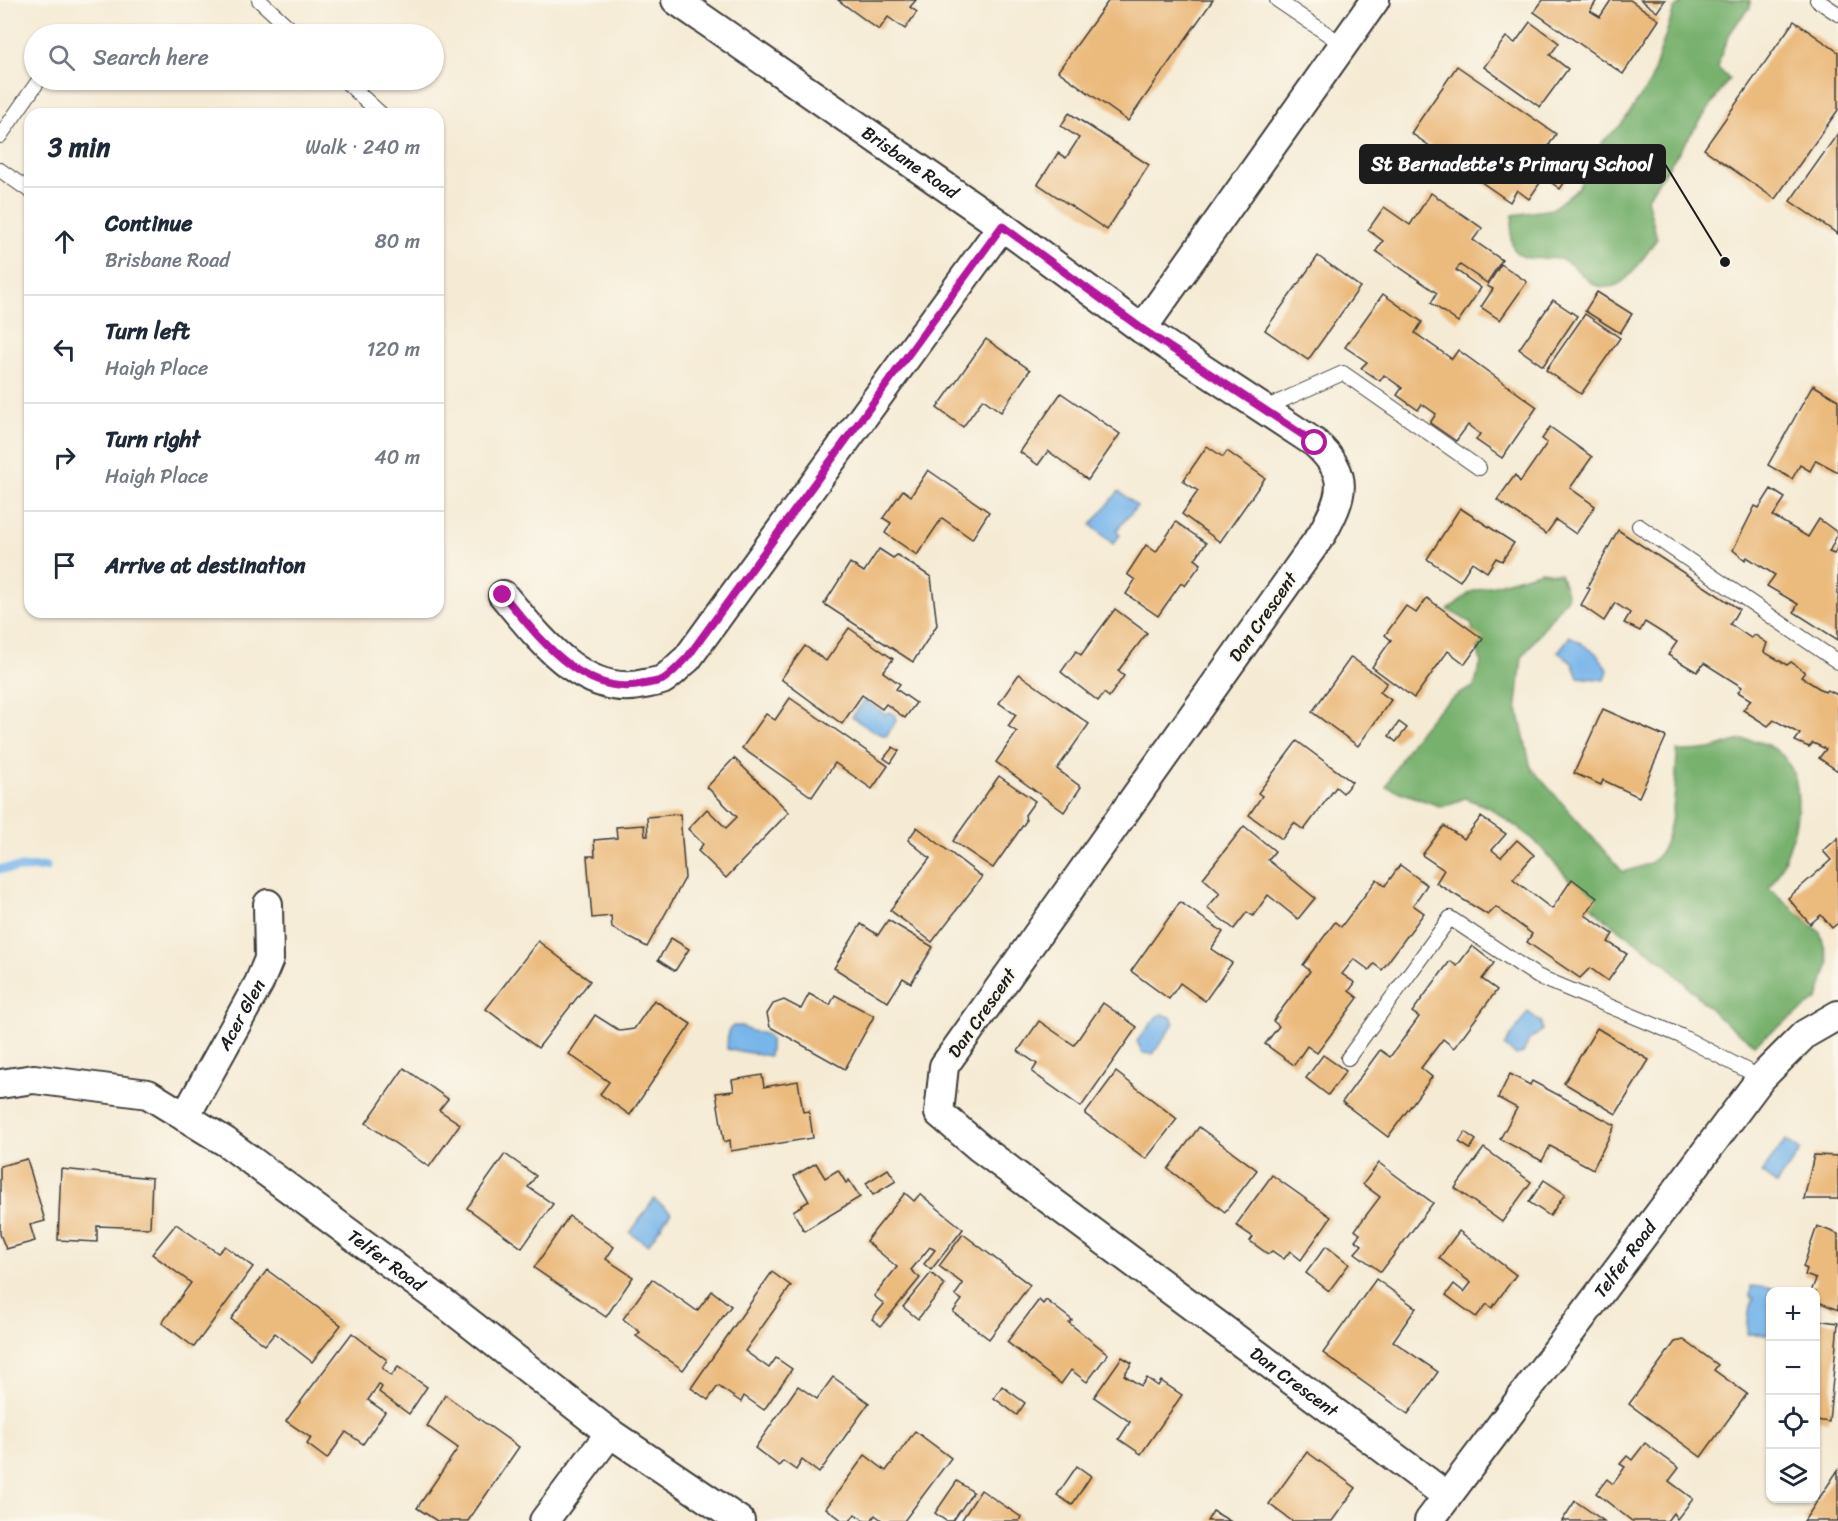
<!DOCTYPE html>
<meta charset="utf-8">
<style>
body{margin:0;font-family:Sriracha,sans-serif;background:#f6f6f7;color:#1f2937}
.controls{position:absolute;right:18px;bottom:18px;display:grid;overflow:hidden;border-radius:12px;box-shadow:0 2px 4px #0004}
.controls button{width:54px;height:54px;display:grid;place-items:center;padding:0;border:0;border-bottom:2px solid #e0e1e3;background:#fff;color:#1f2937;font:30px sans-serif}
.stop{position:absolute;width:18px;height:18px;margin:-14px;border:4px solid #b5179e;border-radius:50%;background:#fff}
.stop.end{background:#b5179e;border-color:#fff;box-shadow:0 2px 6px #0008}
.list{margin:0;padding:0;list-style:none}
h2{display:flex;justify-content:space-between;align-items:center;height:78px;margin:0;padding:0 24px;font-size:26px}
h2 small{font-size:20px;font-weight:400;color:#747a83}
.list li{display:grid;grid-template-columns:39px 1fr auto;gap:18px;align-items:center;box-sizing:border-box;height:108px;padding:0 24px;border-top:2px solid #e0e1e3}
.list b{display:block;font-size:22px;white-space:nowrap}
.list p{margin:0;font-size:20px;white-space:nowrap;color:#747a83}
.list em{font-size:20px;font-style:normal;color:#747a83}
.icon{flex:none;width:33px;height:33px;fill:none;stroke:currentColor;stroke-width:2;stroke-linecap:round;stroke-linejoin:round}
.map{position:relative;flex:none;width:1838px;height:1521px;overflow:hidden}
.search{position:absolute;background:#fff;box-shadow:0 2px 4px #0004;left:24px;top:24px;width:420px;height:66px;display:flex;align-items:center;gap:15px;box-sizing:border-box;padding:0 21px;border-radius:33px;color:#747a83;font-size:22px}
.panel{position:absolute;background:#fff;box-shadow:0 2px 4px #0004;left:24px;top:108px;width:420px;height:510px;border-radius:18px}
.map>svg:first-child{display:block}
</style>
<div class="map">
<svg width="1838" height="1521" viewBox="0 0 1838 1521">
<rect width="100%" height="100%" fill="#fbf7ec"/>
<filter id="ink" filterUnits="userSpaceOnUse"><feTurbulence type="fractalNoise" baseFrequency=".0167" numOctaves="2"/><feDisplacementMap in="SourceGraphic" scale="12" xChannelSelector="R" yChannelSelector="G"/><feConvolveMatrix kernelMatrix="1 2 1 2 8 2 1 2 1" color-interpolation-filters="sRGB"/></filter>
<filter id="wash" filterUnits="userSpaceOnUse"><feTurbulence type="fractalNoise" baseFrequency=".008" numOctaves="4" result="noise"/><feDisplacementMap in="SourceGraphic" scale="24" xChannelSelector="R" yChannelSelector="G"/><feGaussianBlur stdDeviation="1.35" result="paint"/><feColorMatrix in="noise" values="0 0 0 0 0 0 0 0 0 0 0 0 0 0 0 0 0 1.4 0 .05"/><feComposite in="paint" operator="in"/></filter>
<g filter="url(#wash)">
<rect width="100%" height="100%" fill="#f5ebd5"/>
<g fill="#78b16e" stroke="#4a6645" stroke-width="1.5">
<path d="M1686 0H1750V8C1732 26 1723 43 1718 68L1729 79 1647 198 1657 239C1646 252 1632 281 1614 286 1586 292 1583 268 1563 260 1549 255 1530 263 1518 254 1507 245 1512 227 1513 215L1552 209 1578 188 1602 142 1621 125 1650 83 1674 9Z"/>
<path d="M1541 571 1560 574 1568 596 1522 657 1517 705 1531 768 1623 872C1632 869 1647 866 1654 860 1675 843 1676 777 1677 751 1688 751 1699 751 1709 749 1722 747 1737 738 1750 740 1822 751 1799 846 1769 888L1820 932 1829 963 1818 999 1754 1044 1719 1018 1666 964 1602 917 1534 840 1490 808 1465 798 1442 807 1386 787C1405 748 1432 703 1474 687L1481 662 1471 623 1448 610 1471 592Z"/>
</g>
<g fill="#77b5ea" stroke="#4a6883" stroke-width="1.5">
<polygon points="1119,491 1137,506 1116,531 1120,535 1113,544 1091,525"/>
<polygon points="1570,636 1597,654 1608,670 1605,680 1578,677 1572,663 1558,652"/>
<polygon points="865,700 885,714 890,712 895,715 896,721 886,736 873,731 852,717"/>
<polygon points="1528,1012 1541,1022 1542,1031 1529,1040 1523,1053 1516,1055 1504,1046"/>
<polygon points="1162,1014 1171,1017 1174,1023 1153,1054 1142,1053 1137,1041 1157,1016"/>
<path d="M733 1026H742C760 1040 775 1023 769 1056L727 1049 728 1031Z"/>
<polygon points="1786,1140 1801,1151 1776,1184 1761,1173"/>
<polygon points="654,1199 671,1212 648,1245 630,1233"/>
<polygon points="1751,1286 1777,1289 1776,1291 1770,1292 1770,1335 1747,1334 1749,1311 1754,1298 1750,1297"/>
</g>
<g fill="none" stroke-linecap="round" stroke-linejoin="round">
<polyline stroke="#77b5ea" stroke-width="9" points="0,869 46,867"/>
</g>
<g id="blocks">
<g fill="#ebba7d">
<polygon points="838,0 916,0 910,7 917,12 905,29 888,17 879,30"/>
<polygon points="1109,0 1213,0 1128,121 1058,71"/>
<polygon points="1543,0 1597,0 1590,11 1600,17 1611,0 1630,0 1659,20 1623,74 1534,12"/>
<polygon points="1641,0 1665,0 1657,12"/>
<polygon points="1794,21 1838,52 1838,110 1775,199 1704,149"/>
<polygon points="1530,22 1559,43 1550,55 1568,69 1540,107 1484,67 1506,37 1515,43"/>
<polygon points="1457,66 1556,134 1549,145 1562,154 1557,161 1572,171 1560,189 1544,177 1529,199 1517,190 1510,202 1477,179 1487,165 1462,148 1453,162 1411,133"/>
<polygon points="1069,113 1149,165 1107,230 1038,184 1058,153 1066,158 1079,138 1061,126"/>
<polygon points="1838,133 1838,234 1790,201"/>
<polygon points="1431,193 1482,228 1473,240 1502,260 1487,283 1460,265 1456,270 1481,288 1458,322 1431,303 1437,293 1376,251 1383,241 1368,230 1384,207 1410,225"/>
<polygon points="1318,256 1360,287 1308,360 1265,330"/>
<polygon points="1501,264 1527,282 1500,320 1481,307 1493,289 1487,286"/>
<polygon points="1597,292 1632,314 1620,333 1585,311"/>
<polygon points="1383,294 1422,322 1415,333 1452,359 1458,350 1537,407 1502,458 1476,440 1480,434 1468,425 1456,441 1430,423 1436,414 1422,404 1418,410 1397,395 1402,388 1384,375 1380,381 1361,368 1367,362 1345,347"/>
<polygon points="1553,300 1577,316 1543,366 1519,349"/>
<polygon points="1585,314 1620,338 1581,394 1546,370"/>
<polygon points="986,339 1030,370 1001,412 983,399 963,427 937,408"/>
<polygon points="1813,385 1838,400 1838,472 1816,460 1810,471 1800,465 1792,479 1768,465"/>
<polygon points="1061,393 1120,434 1088,480 1048,451 1038,465 1020,452"/>
<polygon points="1550,427 1592,457 1570,488 1595,506 1576,534 1556,520 1546,534 1497,500 1515,475 1520,482 1547,443 1542,439"/>
<polygon points="1207,446 1223,457 1227,451 1265,478 1220,542 1182,514 1198,491 1183,481"/>
<polygon points="928,470 989,512 972,539 942,518 917,555 885,533 891,523 883,518 903,490 911,496"/>
<polygon points="1771,489 1785,498 1773,516 1808,537 1819,519 1838,533 1829,552 1834,554 1838,547 1838,640 1794,612 1798,604 1767,586 1775,575 1747,557 1745,560 1733,550 1755,506 1759,508"/>
<polygon points="1460,508 1514,543 1502,561 1496,558 1487,572 1472,562 1460,581 1427,559"/>
<polygon points="1176,522 1206,543 1195,559 1201,564 1185,586 1181,583 1158,616 1126,594 1135,580 1127,574 1146,545 1156,552"/>
<polygon points="1618,530 1739,609 1730,624 1751,638 1755,635 1767,643 1764,652 1787,665 1791,662 1805,672 1801,677 1825,692 1827,690 1838,695 1838,771 1819,758 1826,749 1813,743 1809,747 1795,741 1800,734 1774,720 1768,726 1743,710 1751,700 1738,692 1742,687 1704,663 1697,672 1668,655 1677,642 1645,622 1640,631 1624,623 1630,613 1615,603 1604,621 1581,605 1590,589 1587,587"/>
<polygon points="879,549 893,558 897,555 931,577 937,625 913,662 824,604 850,563 864,572"/>
<polygon points="1427,598 1483,639 1465,664 1448,651 1414,698 1372,667 1391,640 1385,635 1406,606 1416,613"/>
<polygon points="1115,609 1147,633 1118,671 1124,676 1109,697 1104,693 1098,701 1061,672 1076,651 1081,655"/>
<polygon points="849,628 893,659 883,672 900,684 896,689 916,703 905,718 886,704 882,709 862,695 842,724 781,679 805,646 826,661"/>
<polygon points="1351,657 1387,683 1380,692 1391,700 1358,746 1312,712"/>
<polygon points="1019,674 1089,724 1057,769 1081,787 1064,812 996,762 1017,732 1008,726 1016,715 999,703"/>
<polygon points="790,698 888,766 872,789 835,763 812,797 742,748 766,714 775,720"/>
<polygon points="1603,709 1666,737 1639,797 1603,780 1601,785 1574,773"/>
<polygon points="1399,722 1407,728 1396,742 1389,736"/>
<polygon points="1297,741 1352,782 1343,793 1336,787 1304,830 1294,823 1282,839 1249,815 1262,796 1258,793"/>
<polygon points="893,747 899,751 891,763 884,758"/>
<polygon points="734,758 789,812 726,878 698,851 703,844 688,829 707,809 726,828 737,817 707,787"/>
<polygon points="999,776 1035,801 1025,815 1026,821 993,868 953,841"/>
<polygon points="680,814 685,878 647,947 612,928 611,916 592,918 587,856 595,856 594,840 617,838 616,827 644,825 645,836 648,836 647,817"/>
<polygon points="1481,817 1506,834 1492,850 1501,857 1517,840 1534,855 1513,879 1552,909 1572,879 1597,898 1585,915 1613,934 1608,942 1627,954 1608,981 1590,968 1580,978 1527,942 1532,934 1496,907 1488,915 1436,883 1444,870 1422,855 1444,826 1464,839"/>
<polygon points="1244,826 1275,851 1268,860 1315,898 1298,919 1268,895 1253,916 1247,912 1234,929 1207,908 1220,893 1203,878"/>
<polygon points="917,827 982,877 932,942 890,910 930,858 908,840"/>
<polygon points="1838,838 1838,923 1832,928 1821,915 1810,924 1788,898 1831,860 1823,851"/>
<polygon points="1400,865 1427,885 1413,905 1424,913 1382,970 1374,964 1369,970 1354,959 1342,974 1355,983 1349,991 1358,998 1317,1053 1307,1046 1294,1065 1265,1044 1279,1026 1273,1021 1310,971 1303,965 1335,922 1341,927 1377,879 1385,886"/>
<polygon points="1180,902 1223,932 1211,949 1232,963 1205,1001 1180,983 1169,999 1131,971"/>
<polygon points="888,920 933,947 911,983 903,978 888,1002 834,968 861,924 878,935"/>
<polygon points="671,938 689,949 675,971 658,960"/>
<polygon points="538,941 590,981 538,1048 486,1009"/>
<polygon points="1472,946 1494,963 1482,979 1497,990 1454,1048 1443,1039 1421,1068 1432,1077 1388,1137 1342,1102 1380,1050 1390,1057 1419,1017 1412,1012 1450,961 1457,966"/>
<polygon points="809,994 830,1005 835,995 874,1016 845,1069 770,1027 767,1014 773,1004 784,1000 801,1009"/>
<polygon points="654,1000 691,1024 630,1115 600,1094 609,1082 569,1054 595,1015 620,1031 634,1029"/>
<polygon points="1103,1003 1137,1027 1081,1107 1032,1072 1037,1064 1018,1051 1039,1021 1074,1045"/>
<polygon points="1597,1028 1649,1060 1616,1114 1564,1083"/>
<polygon points="1323,1055 1346,1071 1328,1095 1306,1078"/>
<polygon points="404,1068 448,1099 439,1110 460,1124 429,1167 366,1123"/>
<polygon points="1116,1072 1177,1119 1146,1159 1085,1114"/>
<polygon points="1510,1074 1530,1085 1532,1081 1615,1125 1593,1169 1550,1146 1542,1161 1500,1139 1517,1108 1498,1098"/>
<polygon points="762,1075 764,1087 798,1081 803,1112 809,1111 813,1138 731,1151 730,1140 724,1142 716,1093 734,1091 732,1080"/>
<polygon points="1199,1127 1257,1170 1225,1212 1168,1169"/>
<polygon points="1465,1132 1476,1140 1470,1149 1459,1142"/>
<polygon points="1484,1148 1531,1182 1502,1222 1455,1188"/>
<polygon points="505,1154 536,1176 528,1187 553,1204 522,1248 467,1208"/>
<polygon points="1814,1155 1838,1156 1838,1199 1804,1199"/>
<polygon points="27,1159 45,1221 30,1225 35,1241 6,1249 0,1234 0,1166"/>
<polygon points="816,1163 825,1178 838,1170 846,1183 849,1180 860,1197 804,1231 793,1211 809,1201 794,1176"/>
<polygon points="1379,1163 1433,1203 1381,1272 1355,1253 1362,1245 1355,1240 1360,1234 1355,1230 1380,1197 1363,1184"/>
<polygon points="61,1169 152,1178 150,1228 97,1226 97,1242 58,1240"/>
<polygon points="888,1169 896,1181 873,1195 866,1183"/>
<polygon points="1272,1175 1331,1217 1301,1260 1290,1251 1284,1259 1272,1251 1268,1254 1250,1241 1253,1237 1236,1225"/>
<polygon points="1544,1180 1565,1194 1550,1216 1529,1202"/>
<polygon points="905,1193 914,1201 920,1194 963,1229 931,1270 924,1264 935,1250 930,1247 911,1270 920,1278 881,1326 872,1319 884,1304 874,1296 897,1267 866,1241"/>
<polygon points="569,1216 614,1247 606,1259 633,1277 606,1317 534,1268"/>
<polygon points="176,1224 218,1253 225,1246 253,1267 194,1347 162,1323 191,1283 152,1254"/>
<polygon points="1817,1226 1838,1234 1838,1310 1816,1301 1816,1292 1811,1292 1816,1279 1805,1275 1807,1269 1803,1267"/>
<polygon points="1459,1231 1516,1275 1492,1308 1487,1304 1476,1317 1446,1295 1454,1284 1464,1292 1471,1283 1439,1258"/>
<polygon points="963,1234 1030,1285 989,1339 953,1312 962,1300 955,1295 963,1284 939,1266"/>
<polygon points="1326,1246 1349,1264 1329,1291 1306,1273"/>
<polygon points="267,1270 341,1325 312,1362 275,1333 265,1345 231,1319"/>
<polygon points="772,1272 791,1286 745,1351 769,1368 776,1358 792,1369 764,1410 744,1396 741,1402 718,1386 708,1400 691,1388"/>
<polygon points="931,1273 945,1285 918,1319 903,1307"/>
<polygon points="652,1279 697,1311 712,1291 731,1306 683,1370 636,1336 640,1332 623,1319"/>
<polygon points="1376,1279 1416,1308 1393,1341 1438,1372 1408,1414 1323,1353"/>
<polygon points="1039,1300 1043,1304 1046,1300 1072,1320 1069,1323 1108,1354 1087,1382 1071,1370 1061,1384 1007,1342"/>
<polygon points="1816,1320 1838,1323 1829,1422 1816,1420"/>
<polygon points="352,1333 387,1360 382,1368 391,1376 398,1367 427,1387 409,1414 379,1392 382,1387 379,1384 368,1400 385,1412 363,1444 346,1432 327,1459 307,1444 311,1438 286,1421"/>
<polygon points="1684,1340 1718,1365 1714,1370 1747,1394 1701,1457 1629,1404 1675,1342"/>
<polygon points="1122,1357 1132,1363 1124,1375 1141,1386 1147,1378 1158,1386 1161,1381 1182,1395 1141,1454 1119,1439 1130,1422 1094,1397"/>
<polygon points="833,1377 869,1403 819,1473 802,1460 796,1470 783,1461 779,1466 755,1448 798,1386 817,1399"/>
<polygon points="1002,1386 1025,1403 1017,1415 994,1398"/>
<polygon points="445,1395 519,1447 468,1521 437,1521 417,1508 458,1448 427,1426"/>
<polygon points="915,1431 951,1458 904,1521 883,1521 875,1515 871,1521 865,1521 855,1514 850,1521 843,1521 826,1508 865,1455 886,1471"/>
<polygon points="1645,1443 1679,1468 1669,1481 1693,1499 1677,1519 1673,1513 1667,1521 1632,1521 1596,1493 1607,1479 1613,1484 1625,1467 1620,1464 1627,1456 1632,1460"/>
<polygon points="1307,1452 1356,1488 1332,1521 1292,1521 1269,1504"/>
<polygon points="1077,1466 1091,1476 1072,1505 1057,1495"/>
<polygon points="1838,1470 1838,1521 1804,1521"/>
<polygon points="957,1481 973,1492 953,1521 946,1521 935,1513"/>
<polygon points="981,1490 1021,1517 1019,1521 961,1521"/>
<polygon points="1575,1501 1604,1521 1562,1521"/>
<polygon points="1213,1511 1230,1521 1207,1521"/>
</g>
</g>
</g>
<g filter="url(#ink)">
<use href="#blocks" fill-opacity="0" stroke="#3d3b38" stroke-width="1.5"/>
<g fill="none" stroke-linecap="round" stroke-linejoin="round">
<g stroke="#3d3b38" stroke-width="16">
<g id="service">
<polyline points="259,0 296,34"/>
<polyline points="1277,0 1342,44"/>
<polyline points="1817,0 1838,14"/>
<polyline points="344,80 381,114"/>
<polyline points="0,136 39,80"/>
<polyline points="0,170 30,191"/>
<polyline points="1265,408 1343,373 1479,468"/>
<polyline points="1639,526 1838,662"/>
<polyline points="1348,1058 1450,918 1537,976 1681,1036 1761,1078"/>
</g>
</g>
<g stroke="#3d3b38" stroke-width="32">
<g id="minor">
<path id="s1" d="M676 0 1002 226 1142 329 1315 443C1351 475 1343 496 1322 534L944 1066 939 1113 980 1148 1447 1496"/>
<polyline points="1142,329 1375,0"/>
<path d="M503 595C537 635 583 699 644 684 649 683 657 682 662 680 671 675 679 665 687 659L1002 226"/>
<path id="s2" d="M0 1084 34 1079 148 1094 226 1142 449 1307 610 1433 740 1521"/>
<path id="s3" d="M185 1117 259 983 269 959 268 904"/>
<polyline points="544,1521 610,1433"/>
<path id="s4" d="M1429 1521 1761 1078 1805 1034 1838 1015"/>
</g>
</g>
<use href="#service" stroke="#fff" stroke-width="14"/>
<use href="#minor" stroke="#fff" stroke-width="28"/>
</g>
</g>
<g fill="none" stroke-linecap="round" stroke-linejoin="round" filter="url(#ink)">
<path stroke="#b5179e" stroke-width="8" d="M503 595C537 635 583 699 644 684 649 683 657 682 662 680 671 675 679 665 687 658L1002 226 1142 329 1315 443"/>
</g>
<g text-anchor="middle" stroke-width="4.5" stroke-linejoin="round" paint-order="stroke">
<g font-size="18" fill="#1c1c1c" stroke="#fbf7ec">
<text dy="6" stroke="none"><textPath href="#s1" startOffset="285">Brisbane Road</textPath></text>
<text transform="translate(1263 617) rotate(-55)" y="6">Dan Crescent</text>
<text transform="translate(982 1013) rotate(-55)" y="6">Dan Crescent</text>
<text dy="6" stroke="none"><textPath href="#s3" startOffset="117">Acer Glen</textPath></text>
<text dy="6" stroke="none"><textPath href="#s4" startOffset="327">Telfer Road</textPath></text>
<text dy="6" stroke="none"><textPath href="#s2" startOffset="440">Telfer Road</textPath></text>
<text dy="6" stroke="none"><textPath href="#s1" startOffset="2026">Dan Crescent</textPath></text>
</g>
</g>
<path fill="none" stroke="#1c1c1c" stroke-width="2" d="M1725 262L1665 164"/>
<circle fill="#1c1c1c" stroke="#fbf7ec" stroke-width="2" cx="1725" cy="262" r="6"/>
<rect fill="#1c1c1c" stroke="#1c1c1c" stroke-width="2" x="1360" y="145" width="305" height="38" rx="6"/>
<g font-size="20" text-anchor="middle" font-weight="bold" fill="#fff">
<text x="1512" y="171">St Bernadette's Primary School</text>
</g>
</svg>
<div class="controls">
<button>+</button>
<button>−</button>
<button><svg class="icon" aria-label="locate" viewBox="0 0 24 24"><circle cx="12" cy="12" r="6"/><path d="M12 2v4M12 18v4M2 12h4M18 12h4"/></svg></button>
<button><svg class="icon" aria-label="layers" viewBox="0 0 24 24"><path d="M12 4l9 5-9 5-9-5zM3 14l9 5 9-5"/></svg></button>
</div>
<div class="stop" style="left:1315px;top:443px"></div>
<div class="stop end" style="left:503px;top:595px"></div>
<div class="search"><svg class="icon" aria-label="search" viewBox="0 0 24 24"><circle cx="10" cy="10" r="6"/><path d="M15 15l6 6"/></svg>Search here</div>
<section class="panel">
<h2>3 min<small>Walk · 240 m</small></h2>
<ul class="list">
<li><svg class="icon" aria-label="ahead" viewBox="0 0 24 24"><path d="M12 20V5M6 11l6-6 6 6"/></svg><div><b>Continue</b><p>Brisbane Road</p></div><em>80 m</em></li>
<li><svg class="icon" aria-label="left" viewBox="0 0 24 24"><path d="M17 20v-9H6M10 6l-5 5 5 5"/></svg><div><b>Turn left</b><p>Haigh Place</p></div><em>120 m</em></li>
<li><svg class="icon" aria-label="right" viewBox="0 0 24 24"><path d="M7 20v-9h11M14 6l5 5-5 5"/></svg><div><b>Turn right</b><p>Haigh Place</p></div><em>40 m</em></li>
<li><svg class="icon" aria-label="arrive" viewBox="0 0 24 24"><path d="M6 21V4h12l-3 4 3 4H6"/></svg><div><b>Arrive at destination</b></div></li>
</ul>
</section>
</div>
